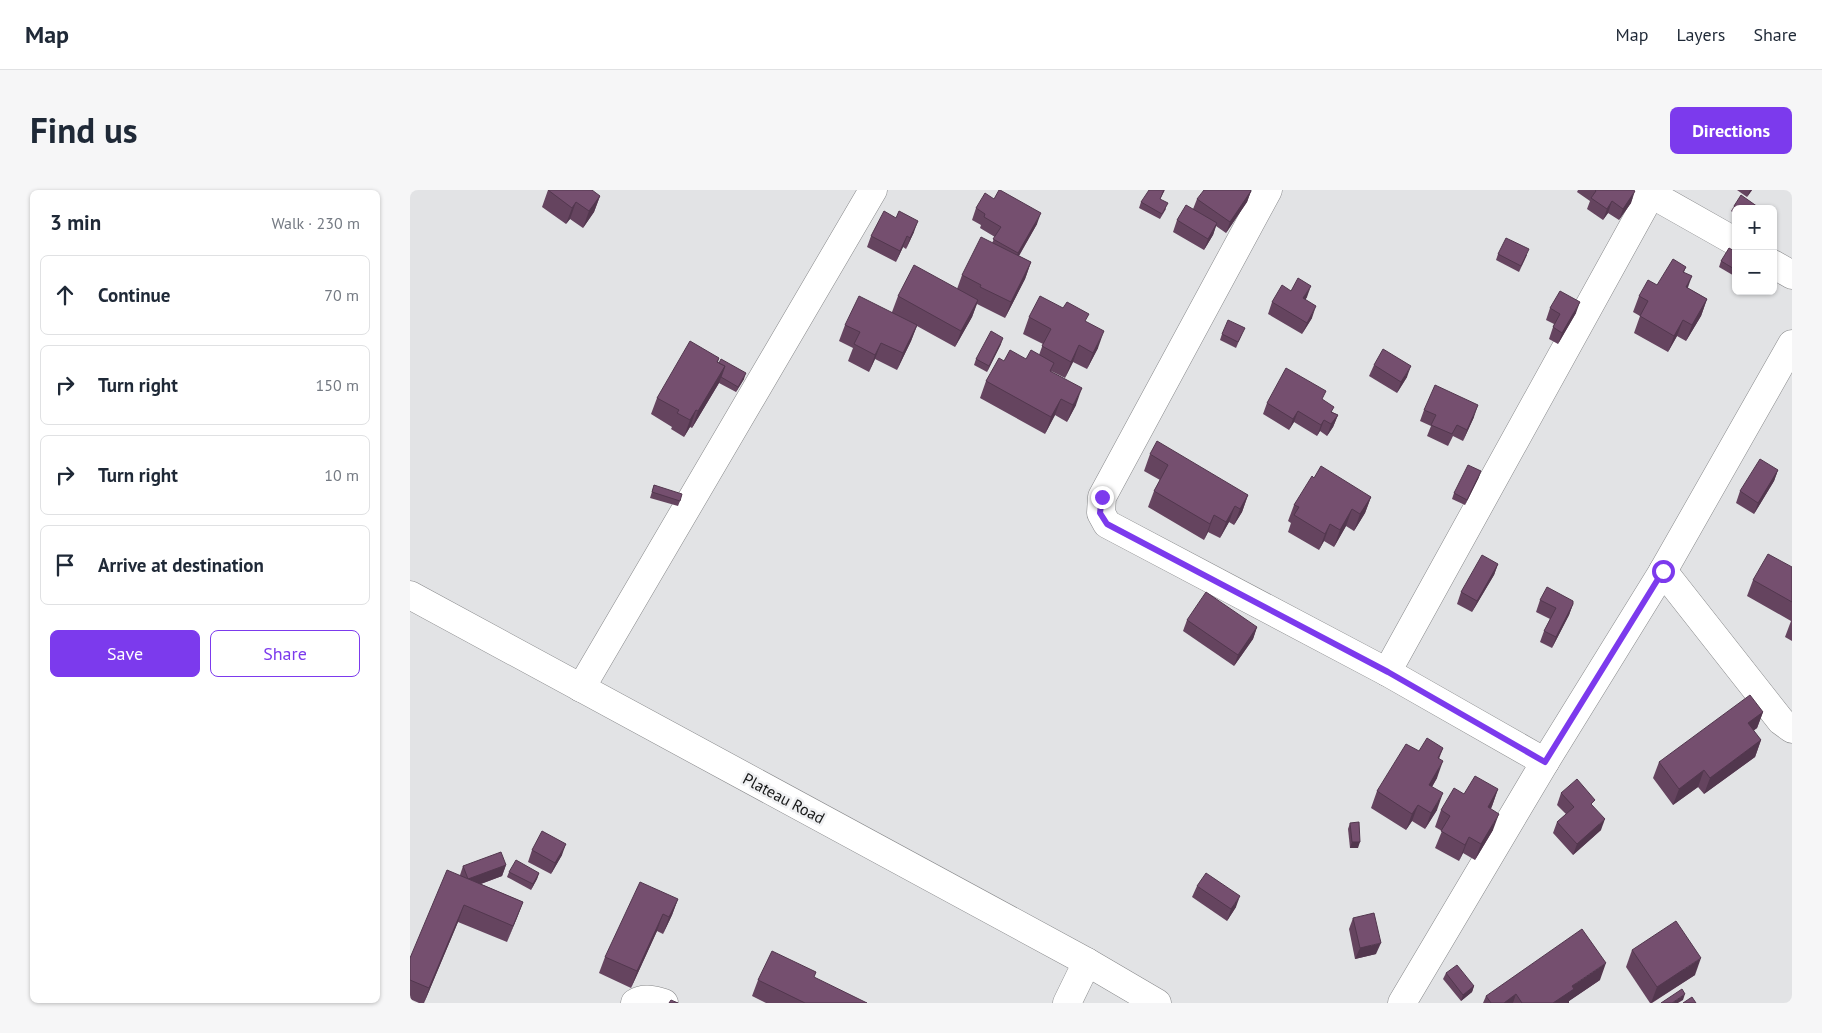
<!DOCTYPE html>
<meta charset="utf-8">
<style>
body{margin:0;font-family:"PT Sans",sans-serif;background:#f6f6f7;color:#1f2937}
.controls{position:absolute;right:15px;top:15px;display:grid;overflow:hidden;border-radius:8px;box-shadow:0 1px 4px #0004}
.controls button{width:45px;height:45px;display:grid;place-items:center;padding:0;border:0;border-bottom:1px solid #e0e1e3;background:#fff;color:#1f2937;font:25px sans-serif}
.stop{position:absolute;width:15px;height:15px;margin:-11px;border:4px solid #7c3aed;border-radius:50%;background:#fff}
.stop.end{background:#7c3aed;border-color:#fff;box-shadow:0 1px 5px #0008}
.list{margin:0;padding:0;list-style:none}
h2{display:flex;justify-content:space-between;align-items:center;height:65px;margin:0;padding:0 20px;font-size:21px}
h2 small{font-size:16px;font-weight:400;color:#747a83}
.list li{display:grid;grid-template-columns:32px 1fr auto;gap:15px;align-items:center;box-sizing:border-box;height:80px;margin:0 10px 10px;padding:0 10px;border:1px solid #e0e1e3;border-radius:8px}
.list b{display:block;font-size:19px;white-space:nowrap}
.list em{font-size:16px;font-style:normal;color:#747a83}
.actions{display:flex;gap:10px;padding:15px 20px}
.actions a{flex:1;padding:11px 0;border:1px solid #7c3aed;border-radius:8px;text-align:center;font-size:18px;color:#7c3aed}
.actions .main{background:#7c3aed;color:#fff}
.icon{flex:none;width:28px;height:28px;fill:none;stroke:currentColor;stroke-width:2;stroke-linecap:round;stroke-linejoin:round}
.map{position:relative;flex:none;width:1382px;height:813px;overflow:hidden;border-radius:8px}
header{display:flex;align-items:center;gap:30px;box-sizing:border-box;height:70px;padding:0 25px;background:#fff;border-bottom:1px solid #e0e1e3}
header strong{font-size:24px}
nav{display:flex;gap:28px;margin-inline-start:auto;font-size:18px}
.intro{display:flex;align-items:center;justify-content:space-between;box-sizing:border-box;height:120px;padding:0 30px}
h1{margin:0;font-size:35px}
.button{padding:12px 22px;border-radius:8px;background:#7c3aed;color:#fff;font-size:18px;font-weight:700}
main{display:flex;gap:30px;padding:0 30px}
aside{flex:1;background:#fff;border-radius:8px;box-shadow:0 1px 4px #0004}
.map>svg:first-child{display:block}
</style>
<header>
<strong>Map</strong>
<nav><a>Map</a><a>Layers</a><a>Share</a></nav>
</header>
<div class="intro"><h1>Find us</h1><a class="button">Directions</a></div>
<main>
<aside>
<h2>3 min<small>Walk · 230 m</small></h2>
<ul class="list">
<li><svg class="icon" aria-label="ahead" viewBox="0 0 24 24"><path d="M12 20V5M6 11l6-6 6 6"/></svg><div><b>Continue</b></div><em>70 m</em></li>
<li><svg class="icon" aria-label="right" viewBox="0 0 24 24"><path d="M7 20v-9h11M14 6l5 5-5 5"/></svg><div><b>Turn right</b></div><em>150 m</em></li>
<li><svg class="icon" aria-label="right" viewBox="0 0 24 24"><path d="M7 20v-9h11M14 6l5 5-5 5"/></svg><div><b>Turn right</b></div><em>10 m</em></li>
<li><svg class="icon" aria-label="arrive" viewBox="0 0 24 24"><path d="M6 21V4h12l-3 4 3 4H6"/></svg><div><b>Arrive at destination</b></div></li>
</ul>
<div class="actions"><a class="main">Save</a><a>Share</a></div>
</aside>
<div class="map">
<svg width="1382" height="813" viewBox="0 0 1382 813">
<rect width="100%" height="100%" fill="#e2e3e5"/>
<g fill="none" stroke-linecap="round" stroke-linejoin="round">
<g stroke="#87888a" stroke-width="29">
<g id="minor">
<polyline points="858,0 692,307 691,323 697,334 977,482 1135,572"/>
<polyline points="1234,0 1326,52"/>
<polyline points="1363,74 1382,85"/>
<polyline points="1253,381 1371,531 1382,539"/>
<polyline points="0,405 677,772 747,813"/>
<polyline points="977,482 1241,4"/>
<polyline points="171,498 463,0"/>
<path d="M225 813C234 807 245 810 254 813"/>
<polyline points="657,813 677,772"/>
<polyline points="992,813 1135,572 1253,381 1382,154"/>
</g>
</g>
<use href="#minor" stroke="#fff" stroke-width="28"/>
</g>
<g fill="#65445f">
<polygon points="138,0 190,6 184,22 173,38 160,29 156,34 132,17"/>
<polygon points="755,0 750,9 756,19 750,29 729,18 731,12"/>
<polygon points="1168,0 1223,0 1221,13 1209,30 1198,23 1193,30 1177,19 1180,11 1167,2"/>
<polygon points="1327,0 1342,0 1337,7"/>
<polygon points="841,1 837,12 816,43 806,36 803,45 794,60 763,42 767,30 783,19 787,9"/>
<polygon points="1324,16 1348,17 1348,19 1326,19 1326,25 1321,21"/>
<polygon points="566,18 627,34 609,66 621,72 615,89 595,128 567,114 562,127 545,157 507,136 501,151 487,180 465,169 459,182 438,171 443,158 429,151 435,135 482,122 488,106 547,99 552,85 582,53 585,47 570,38 571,35 562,30"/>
<polygon points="504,42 496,59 493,57 486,72 457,57 461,46"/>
<polygon points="1326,62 1326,87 1309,77 1311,71"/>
<polygon points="1088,64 1117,65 1109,82 1086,70"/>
<polygon points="1276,77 1274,82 1278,98 1297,109 1291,126 1276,151 1267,146 1258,162 1224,143 1230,126 1223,122 1229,106 1247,95"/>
<polygon points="881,101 897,107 895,110 902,128 892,144 858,124 862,112"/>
<polygon points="1140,118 1166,123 1148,154 1139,149 1144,134 1136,130"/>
<polygon points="619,127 676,132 688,158 677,179 663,172 655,188 641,181 666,215 657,232 645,225 635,244 570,208 576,191 594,171 616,169 629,165 633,154 613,144"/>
<polygon points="812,144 832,144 826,158 810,150"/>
<polygon points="591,154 577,182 564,175 566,169"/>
<polygon points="309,168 308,172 334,189 326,202 309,193 282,238 280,237 274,247 261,239 262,237 241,224 247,208"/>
<polygon points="964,175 997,187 987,203 959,186"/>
<polygon points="913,210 922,222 928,225 923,237 917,246 910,241 907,246 884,232 879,240 853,224 857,213"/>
<polygon points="1014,220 1064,227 1053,251 1043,246 1038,256 1017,246 1021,236 1010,231"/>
<polygon points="740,264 838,305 832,322 824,335 819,332 810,348 798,342 794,350 738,317 744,301 750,290 734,281"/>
<polygon points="1368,280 1364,291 1344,324 1326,313 1330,301"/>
<polygon points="1069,287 1055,315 1042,309 1044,303"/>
<polygon points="904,288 961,307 955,323 944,341 936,336 924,357 914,351 909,360 878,342 881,333 878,331 884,315"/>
<polygon points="244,295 270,311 268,316 240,308"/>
<polygon points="1088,374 1084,385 1062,422 1047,414 1051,402"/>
<polygon points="1382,377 1382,451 1375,447 1381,431 1337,406 1343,390"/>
<polygon points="1130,410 1163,414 1159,425 1142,458 1130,452 1134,441 1140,429 1126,422"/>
<polygon points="777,430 847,437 843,449 824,476 773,441"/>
<polygon points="1353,522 1347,538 1343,541 1351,550 1345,567 1294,604 1288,597 1263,615 1243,588 1249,572"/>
<polygon points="1033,558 1029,569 1027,588 1022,597 1027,620 1015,639 1002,631 996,640 961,618 967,601 1009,561"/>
<polygon points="1088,599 1081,619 1083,640 1065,670 1053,663 1049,671 1025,658 1032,641 1025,637 1031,620 1054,604"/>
<polygon points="1151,603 1183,616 1191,640 1163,665 1143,643 1147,632 1156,624 1147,615"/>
<polygon points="940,633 948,658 940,658 938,639"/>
<polygon points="122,660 152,665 141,684 118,672"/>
<polygon points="96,675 92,686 71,694 113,712 97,752 48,732 14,813 9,813 0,809 0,768 50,685 53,676"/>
<polygon points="99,682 129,683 127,689 121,700 97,687"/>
<polygon points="787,696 826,717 817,731 782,707"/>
<polygon points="268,709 262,725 253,744 247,741 221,798 189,783 195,767"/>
<polygon points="943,728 966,764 945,769 939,739"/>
<polygon points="1222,760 1285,785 1242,813 1240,813 1216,777"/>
<polygon points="1036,783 1064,796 1062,802 1051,811 1033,789"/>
<polygon points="348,790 457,813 356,813 342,806"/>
<polygon points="1190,790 1159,811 1159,813 1073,813 1076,806"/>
</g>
<g fill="#52374e">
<polygon points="1340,0 1342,0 1337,7"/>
<polygon points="841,1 837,12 816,43 820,32"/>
<polygon points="1225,1 1221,13 1209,30 1213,19"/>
<polygon points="190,6 184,22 173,38 179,21"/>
<polygon points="1202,11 1198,23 1193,30 1197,19"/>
<polygon points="166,12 160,29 156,34 162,18"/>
<polygon points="631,23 627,34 604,74 608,63"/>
<polygon points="508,31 504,42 496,59 500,48"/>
<polygon points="807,33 803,45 794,60 798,49"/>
<polygon points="497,46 493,57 486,72 490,61"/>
<polygon points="621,72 615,89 595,128 601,112"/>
<polygon points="1282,86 1276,103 1276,97"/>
<polygon points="901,96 897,107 889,120 893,108"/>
<polygon points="1297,109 1291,126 1276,151 1282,135"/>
<polygon points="568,110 562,127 545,157 551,141"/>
<polygon points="1170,112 1166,123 1148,154 1152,143"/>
<polygon points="906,116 902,128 892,144 897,133"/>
<polygon points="1273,130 1267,146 1258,162 1264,146"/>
<polygon points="507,135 501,151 487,180 493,163"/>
<polygon points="694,141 688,158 677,179 683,163"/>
<polygon points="593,148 591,154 577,182 579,176"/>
<polygon points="471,153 465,169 459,182 465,165"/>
<polygon points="669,155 663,172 655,188 661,172"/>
<polygon points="315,176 309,193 282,238 288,221"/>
<polygon points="1001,176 997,187 987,203 991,192"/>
<polygon points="336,183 334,189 326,202 328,197"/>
<polygon points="672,198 666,215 657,232 663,215"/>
<polygon points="651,209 645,225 635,244 641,227"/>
<polygon points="1068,215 1064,227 1053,251 1057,240"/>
<polygon points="286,220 280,237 274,247 280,230"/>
<polygon points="888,221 884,232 879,240 883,229"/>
<polygon points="928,225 923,237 917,246 921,234"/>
<polygon points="914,230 910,241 907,246 911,235"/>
<polygon points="1368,280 1364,291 1344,324 1348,313"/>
<polygon points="1071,281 1069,287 1055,315 1057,310"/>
<polygon points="838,305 832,322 824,335 830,319"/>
<polygon points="961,307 955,323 944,341 950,324"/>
<polygon points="825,316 819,332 810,348 816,332"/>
<polygon points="942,319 936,336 924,357 930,340"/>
<polygon points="804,325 798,342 794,350 800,334"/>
<polygon points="920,334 914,351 909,360 915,344"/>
<polygon points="1088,374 1084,385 1062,422 1067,411"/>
<polygon points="1163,414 1159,425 1142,458 1146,447"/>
<polygon points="847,437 843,449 824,476 828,465"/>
<polygon points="1353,522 1347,538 1332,549 1338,533"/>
<polygon points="1351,550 1345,567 1294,604 1300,588"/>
<polygon points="1033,571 1027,588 1013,612 1019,595"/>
<polygon points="1294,580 1288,597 1263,615 1269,599"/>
<polygon points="1088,599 1082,616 1072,633 1078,617"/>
<polygon points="1033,603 1027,620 1015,639 1021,623"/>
<polygon points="1008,615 1002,631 996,640 1002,624"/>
<polygon points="1089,624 1083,640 1065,670 1071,654"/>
<polygon points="1195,629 1191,640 1163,665 1167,654"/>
<polygon points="1059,647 1053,663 1049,671 1055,655"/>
<polygon points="942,652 950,652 948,658 940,658"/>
<polygon points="156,654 152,665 141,684 145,673"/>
<polygon points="96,675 92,686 54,700 58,689"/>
<polygon points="129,683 127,689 121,700 123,694"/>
<polygon points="830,706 826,717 817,731 821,719"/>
<polygon points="268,709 262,725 253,744 259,727"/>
<polygon points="113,712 107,728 97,752 103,736"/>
<polygon points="54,715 48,732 14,813 19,798"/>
<polygon points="253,724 247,741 221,798 227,781"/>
<polygon points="971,753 966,764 945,769 950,758"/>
<polygon points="1291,768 1285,785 1241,813 1247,797"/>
<polygon points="1196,773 1190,790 1159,811 1159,813 1143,813 1162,796"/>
<polygon points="1064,796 1062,802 1051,811 1053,805"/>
<polygon points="1106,804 1103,813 1094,813"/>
<polygon points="1275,804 1273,810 1268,813 1262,813"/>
</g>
<g fill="#754f6f" stroke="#52374e">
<polygon points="138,0 182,0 190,6 179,21 166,12 162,18"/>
<polygon points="589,0 590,0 631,23 608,63 583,49 591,37 574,27 575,24 566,18 575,3 584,9"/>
<polygon points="739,0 754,0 750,9 758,13 752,24 731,12"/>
<polygon points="794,0 840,0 841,1 820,32 787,9"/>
<polygon points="1185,0 1223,0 1225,1 1213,19 1202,11 1197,19 1181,8 1186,1"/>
<polygon points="1331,5 1348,17 1347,19 1328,19 1324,16"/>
<polygon points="776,15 807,33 798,49 767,30"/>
<polygon points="474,21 486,28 489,21 508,31 500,48 497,46 490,61 461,46"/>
<polygon points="571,47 621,72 601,112 570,97 571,95 552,85"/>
<polygon points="1096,48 1119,59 1111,76 1088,64"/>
<polygon points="1319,58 1326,62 1326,80 1311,71"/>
<polygon points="1263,69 1276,77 1273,82 1282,86 1276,97 1297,109 1282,135 1273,130 1264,146 1230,126 1238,111 1229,106 1238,90 1247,95"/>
<polygon points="504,75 568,110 551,141 488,106"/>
<polygon points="888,88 901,96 893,108 906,116 897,133 862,112 872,95 881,101"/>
<polygon points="1150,101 1170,112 1152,143 1143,137 1150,124 1140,118"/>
<polygon points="449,106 507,135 493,163 471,153 465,165 444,154 450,142 435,135"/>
<polygon points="630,106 653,118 657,112 679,124 675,131 694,141 683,163 669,155 661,172 632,156 641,139 619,127"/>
<polygon points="818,130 835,138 828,152 812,144"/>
<polygon points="581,141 593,148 579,176 566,169"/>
<polygon points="280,151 309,168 307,172 315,176 288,221 286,220 280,230 267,223 269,220 247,208"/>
<polygon points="973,159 1001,176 991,192 964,175"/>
<polygon points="600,160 616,169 621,160 644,173 640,181 672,198 663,215 651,209 641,227 576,191 589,168 594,171"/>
<polygon points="311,169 336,183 328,197 311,187 315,176 309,173"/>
<polygon points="876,178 916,201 912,209 924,217 921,222 928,225 921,234 914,230 911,235 888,221 883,229 857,213"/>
<polygon points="1025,195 1068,215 1057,240 1047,235 1042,244 1021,235 1026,225 1014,220"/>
<polygon points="747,251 838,305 830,319 825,316 816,332 804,325 800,334 744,301 758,275 740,264"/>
<polygon points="1350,269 1368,280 1348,313 1330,301"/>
<polygon points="1058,275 1071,281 1057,310 1044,303"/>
<polygon points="911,276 961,307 950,324 942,319 930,340 920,334 915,344 884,325 889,317 884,315 902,286 904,288"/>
<polygon points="244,295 272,304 270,311 242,302"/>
<polygon points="1358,364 1382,377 1382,412 1343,390"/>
<polygon points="1072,365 1088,374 1067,411 1051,402"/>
<polygon points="1137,397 1163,411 1163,414 1146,447 1134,441 1146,418 1130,410"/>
<polygon points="796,402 847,437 828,465 777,430"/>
<polygon points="1340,505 1353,522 1338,533 1351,550 1300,588 1294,580 1269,599 1249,572"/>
<polygon points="1017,548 1033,558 1028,568 1033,571 1019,595 1033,603 1021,623 1008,615 1002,624 967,601 996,554 1009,561"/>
<polygon points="1065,586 1088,599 1078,617 1089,624 1071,654 1059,647 1055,655 1031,641 1040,626 1031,620 1044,598 1054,604"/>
<polygon points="1167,589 1185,610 1181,614 1195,629 1167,654 1147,632 1164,617 1151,603"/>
<polygon points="949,632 950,652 942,652 940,633"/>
<polygon points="132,641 156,654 145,673 122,660"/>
<polygon points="91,662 96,675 58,689 53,676"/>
<polygon points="106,670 129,683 123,694 99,682"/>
<polygon points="37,680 113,712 103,736 54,715 19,798 0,790 0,768"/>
<polygon points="796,683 830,706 821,719 787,696"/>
<polygon points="230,692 268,709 259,727 253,724 227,781 195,767"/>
<polygon points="964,723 971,753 950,758 943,728"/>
<polygon points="1266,731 1291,768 1247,797 1222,760"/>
<polygon points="1172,739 1196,773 1162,796 1164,799 1143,813 1112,813 1106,804 1094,813 1081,813 1076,806"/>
<polygon points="362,761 406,782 404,787 457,813 395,813 348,790"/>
<polygon points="1047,775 1064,796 1053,805 1036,783"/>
<polygon points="1272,799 1275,804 1262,813 1251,813"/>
<polygon points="1282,807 1286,813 1273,813"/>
<polygon points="261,810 268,813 259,813"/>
</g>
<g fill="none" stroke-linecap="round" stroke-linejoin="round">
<polyline stroke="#7c3aed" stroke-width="6" points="692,307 690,323 697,334 978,482 1135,572 1253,381"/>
</g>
<g text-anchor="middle" stroke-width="5" stroke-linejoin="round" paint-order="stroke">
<g font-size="16" fill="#161717" stroke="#eff0f2">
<text transform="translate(374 608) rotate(28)" y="6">Plateau Road</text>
</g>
</g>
</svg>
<div class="controls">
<button>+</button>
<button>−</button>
</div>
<div class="stop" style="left:1253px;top:381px"></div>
<div class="stop end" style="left:692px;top:307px"></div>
</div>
</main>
